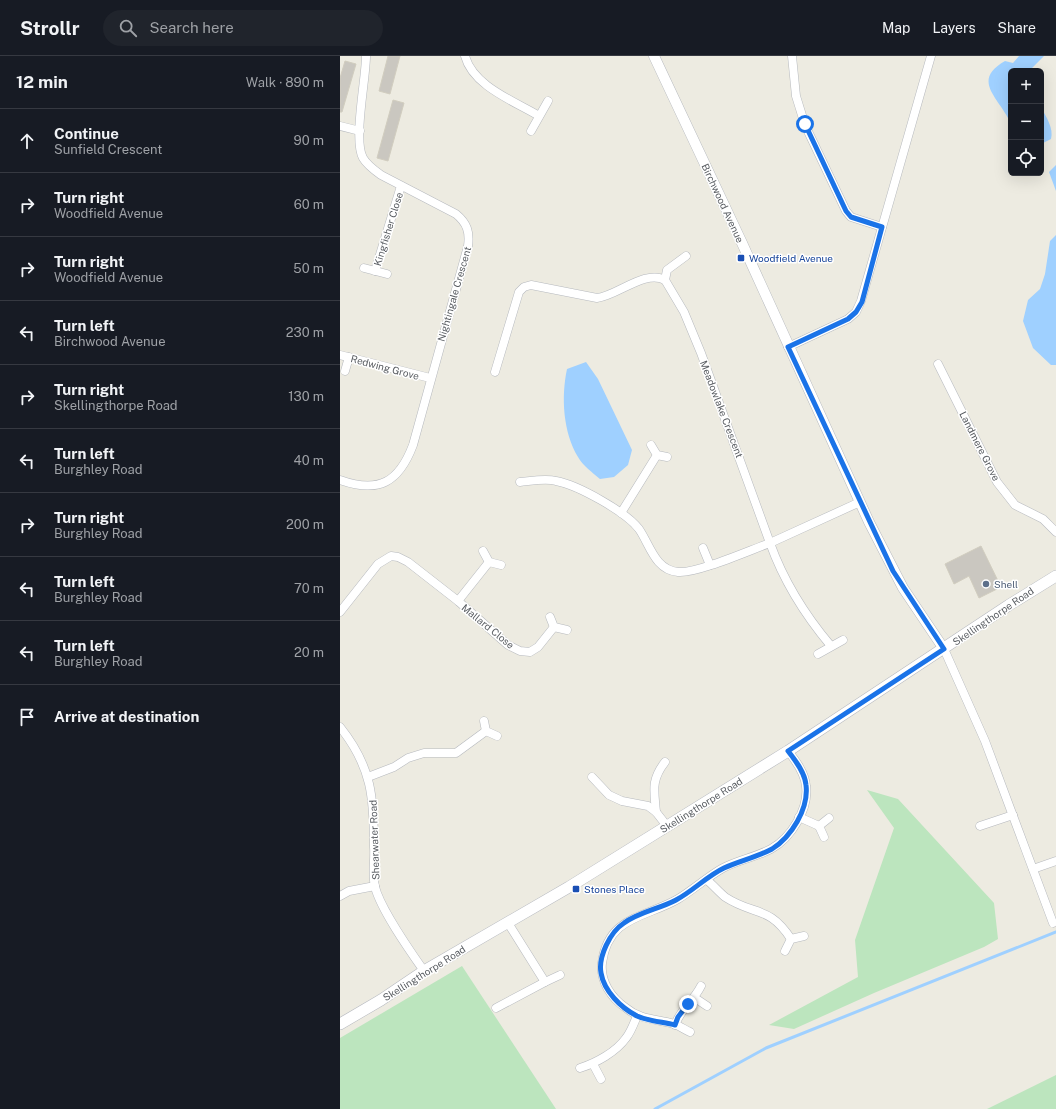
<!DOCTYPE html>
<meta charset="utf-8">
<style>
body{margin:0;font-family:"Public Sans",sans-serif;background:#20242c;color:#f1f3f6}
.controls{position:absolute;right:12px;top:12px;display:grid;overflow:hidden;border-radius:6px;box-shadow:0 4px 16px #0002}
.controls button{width:36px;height:36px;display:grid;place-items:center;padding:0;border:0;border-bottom:1px solid #363941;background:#171b24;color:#f1f3f6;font:20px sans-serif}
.stop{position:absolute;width:12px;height:12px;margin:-9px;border:3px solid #1a73e8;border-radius:50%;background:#fff}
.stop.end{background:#1a73e8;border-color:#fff;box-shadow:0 1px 4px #0008}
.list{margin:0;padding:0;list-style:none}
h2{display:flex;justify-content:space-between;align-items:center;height:52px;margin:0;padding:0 16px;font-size:17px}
h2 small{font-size:13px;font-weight:400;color:#9ea1a6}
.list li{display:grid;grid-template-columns:26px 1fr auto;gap:12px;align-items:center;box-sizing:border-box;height:64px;padding:0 16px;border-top:1px solid #363941}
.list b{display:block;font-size:15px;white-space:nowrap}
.list p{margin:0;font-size:13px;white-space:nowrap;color:#9ea1a6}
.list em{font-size:13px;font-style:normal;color:#9ea1a6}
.icon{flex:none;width:22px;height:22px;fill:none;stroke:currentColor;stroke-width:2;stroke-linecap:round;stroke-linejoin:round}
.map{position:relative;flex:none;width:716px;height:1053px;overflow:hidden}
header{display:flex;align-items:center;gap:24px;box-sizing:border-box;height:56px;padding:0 20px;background:#171b24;border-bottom:1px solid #363941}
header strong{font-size:19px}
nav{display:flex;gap:22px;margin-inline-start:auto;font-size:14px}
.search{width:280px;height:36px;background:#20242c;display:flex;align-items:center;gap:10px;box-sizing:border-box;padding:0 14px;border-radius:22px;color:#9ea1a6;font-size:15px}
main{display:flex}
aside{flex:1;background:#171b24}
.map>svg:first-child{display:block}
</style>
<header>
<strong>Strollr</strong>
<div class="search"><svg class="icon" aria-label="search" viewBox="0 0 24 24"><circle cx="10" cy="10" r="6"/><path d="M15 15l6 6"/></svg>Search here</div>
<nav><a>Map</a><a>Layers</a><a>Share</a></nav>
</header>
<main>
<aside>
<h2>12 min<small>Walk · 890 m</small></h2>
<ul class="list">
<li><svg class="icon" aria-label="ahead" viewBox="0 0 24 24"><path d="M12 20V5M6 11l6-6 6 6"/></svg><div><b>Continue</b><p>Sunfield Crescent</p></div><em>90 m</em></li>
<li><svg class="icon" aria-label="right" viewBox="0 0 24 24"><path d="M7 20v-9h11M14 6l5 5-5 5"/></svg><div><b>Turn right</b><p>Woodfield Avenue</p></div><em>60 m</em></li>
<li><svg class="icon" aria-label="right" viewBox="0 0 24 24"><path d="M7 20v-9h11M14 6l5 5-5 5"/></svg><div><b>Turn right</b><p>Woodfield Avenue</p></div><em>50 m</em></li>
<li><svg class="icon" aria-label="left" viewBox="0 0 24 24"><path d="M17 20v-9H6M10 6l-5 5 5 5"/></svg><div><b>Turn left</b><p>Birchwood Avenue</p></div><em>230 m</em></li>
<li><svg class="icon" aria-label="right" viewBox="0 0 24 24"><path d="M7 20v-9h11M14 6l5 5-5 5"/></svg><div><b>Turn right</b><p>Skellingthorpe Road</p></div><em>130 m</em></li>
<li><svg class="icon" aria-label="left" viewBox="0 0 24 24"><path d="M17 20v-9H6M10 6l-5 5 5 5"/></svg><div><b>Turn left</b><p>Burghley Road</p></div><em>40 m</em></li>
<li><svg class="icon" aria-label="right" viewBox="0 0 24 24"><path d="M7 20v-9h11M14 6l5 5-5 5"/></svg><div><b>Turn right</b><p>Burghley Road</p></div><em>200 m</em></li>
<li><svg class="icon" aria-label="left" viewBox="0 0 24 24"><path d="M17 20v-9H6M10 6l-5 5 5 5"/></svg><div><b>Turn left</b><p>Burghley Road</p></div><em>70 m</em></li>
<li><svg class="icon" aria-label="left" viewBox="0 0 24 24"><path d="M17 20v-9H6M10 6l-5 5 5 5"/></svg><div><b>Turn left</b><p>Burghley Road</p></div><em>20 m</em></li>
<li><svg class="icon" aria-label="arrive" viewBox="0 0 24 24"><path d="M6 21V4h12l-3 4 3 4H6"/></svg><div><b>Arrive at destination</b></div></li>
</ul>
</aside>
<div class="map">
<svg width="716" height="1053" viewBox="0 0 716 1053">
<rect width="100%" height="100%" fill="#edebe1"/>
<g fill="#bce5be">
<polygon points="527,734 558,743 654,847 658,883 644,891 534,937 454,973 429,969 518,921 515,884 554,772"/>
<polygon points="122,910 216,1053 0,1053 0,982"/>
<polygon points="716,1019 716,1053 647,1053"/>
</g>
<g fill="#9fd0ff">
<path d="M679 0H704L689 15H671V68C660 42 630 25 665 5L673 7Z"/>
<path d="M701 51C706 61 714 72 711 83L701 88Z"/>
<polygon points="716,109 716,135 709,116"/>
<polygon points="716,179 716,309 711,309 693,292 683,265 688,244 700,233 705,218 710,185"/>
<path d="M246 306 258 323 292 394 288 409 274 421 260 423C252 416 243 410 238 401 223 376 221 341 227 313Z"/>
</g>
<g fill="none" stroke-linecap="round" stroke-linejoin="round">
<polyline stroke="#9fd0ff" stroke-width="3" points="315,1053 426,992 716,876"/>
</g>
<g fill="#cac7c0" stroke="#d1cdbf">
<polygon points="48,0 60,0 50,38 39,35"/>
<polygon points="5,5 16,8 2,56 0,56 0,22"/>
<polygon points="53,44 64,47 48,105 37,102"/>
<polygon points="641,490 661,531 639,542 629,520 614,528 605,508"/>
</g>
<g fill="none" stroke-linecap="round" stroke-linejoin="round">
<g stroke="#b6b9be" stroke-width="9">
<g id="minor">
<path d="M125 0C133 30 174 45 199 60"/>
<polyline points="452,0 456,40 465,69 506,155 511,161 542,171"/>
<polyline points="0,70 20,75"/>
<polyline points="191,75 208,45"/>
<polyline points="24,212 47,218"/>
<polyline points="35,215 61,130"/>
<polyline points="325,224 327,214 346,200"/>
<polyline points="448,291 508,263 516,256 521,245 591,0"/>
<polyline points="0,299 90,322"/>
<polyline points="598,308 657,426 675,449 703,463 716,476"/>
<polyline points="5,315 9,301"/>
<path d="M155 316 179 236 184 231 191 229 257 242C277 240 305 213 325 224L344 256 361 297 430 487C410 494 356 518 338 516 315 514 310 489 299 473 286 456 238 429 216 425 206 422 191 425 180 426"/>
<polyline points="311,389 317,399 327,401"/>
<path d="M0 424C39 438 59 426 73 389L128 190C130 176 127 167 116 158L41 119C34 114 27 109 23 102 13 84 26 23 26 0"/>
<polyline points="281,457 317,399"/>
<polyline points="363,492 370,509"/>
<polyline points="143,495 149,506 161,509"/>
<polyline points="118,545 149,506"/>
<polyline points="0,556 38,508 51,500 58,501 68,506 118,545 168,589 180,595 190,596 198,591 214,571"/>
<polyline points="210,561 214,571 227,574"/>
<path d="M491 590C464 558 444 526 430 487L520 446"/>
<polyline points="604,593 645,685 713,867"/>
<polyline points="478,598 503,584"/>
<polyline points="144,665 146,675 157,680"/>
<path d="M0 671C32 711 34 742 34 791 35 803 32 819 35 831 41 854 70 895 84 915"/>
<polyline points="28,721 54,711 68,702 84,697 116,697 146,675"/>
<polyline points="252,721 269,739 282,745 308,750 316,756 327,770"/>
<path d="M316 756C314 734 311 724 325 706"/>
<polyline points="459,761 479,770"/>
<polyline points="640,770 673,759"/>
<polyline points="484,781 479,770 489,762"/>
<polyline points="693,813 716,805"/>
<path d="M367 824C373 829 379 836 385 841 414 860 429 849 451 883"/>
<polyline points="0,840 9,835 35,830"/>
<polyline points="168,867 205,926 220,919"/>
<polyline points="445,895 451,883 464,880"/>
<polyline points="355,942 367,950"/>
<polyline points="156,952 205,926"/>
<path d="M335 969C341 952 353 946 361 930"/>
<path d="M350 976C345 974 340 970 334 968 317 963 300 964 286 952 271 942 260 925 262 907 268 860 305 862 338 843 353 834 367 821 383 812 398 804 416 801 431 793 451 782 469 753 466 730 465 717 456 705 448 695"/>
<polyline points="253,1008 261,1023"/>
<path d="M240 1012C256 1007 276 996 286 982 291 976 294 967 297 960"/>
</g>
</g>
<g stroke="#b6b9be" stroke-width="11">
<polyline id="tertiary" points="314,0 402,187 529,466 563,532 604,593"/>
</g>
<g stroke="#b7bac0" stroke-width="12">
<polyline id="secondary" points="0,968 41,944 84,915 229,831 448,695 669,549 716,520"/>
</g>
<use href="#minor" stroke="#fff" stroke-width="8"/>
<use href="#tertiary" stroke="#fff" stroke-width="10"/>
<use href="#secondary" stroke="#fff" stroke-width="11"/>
</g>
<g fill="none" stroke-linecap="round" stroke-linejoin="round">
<path stroke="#1a73e8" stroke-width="5" d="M348 948 338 961 335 969C323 966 308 965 297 960 281 952 264 935 261 917 258 901 270 876 284 867 299 856 319 853 336 844 353 835 367 820 384 812 399 805 417 801 432 793 451 781 469 753 466 729 465 717 456 705 448 695L604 593 553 515 448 291 508 263 516 256 522 246 542 171 511 161 506 155 465 68"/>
</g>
<g fill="#1a4fb4" stroke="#fff" stroke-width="1.5">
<rect x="397" y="198" width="8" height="8" rx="2"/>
<rect x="232" y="829" width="8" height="8" rx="2"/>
</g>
<circle fill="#5c6f8a" stroke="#fff" stroke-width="1.5" cx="646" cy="528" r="4"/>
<g text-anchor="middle" stroke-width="3" stroke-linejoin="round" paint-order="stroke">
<g font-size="10" fill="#595d62" stroke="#fff">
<text transform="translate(383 147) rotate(65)" y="4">Birchwood Avenue</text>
<text transform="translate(48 173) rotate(-73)" y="4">Kingfisher Close</text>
<text transform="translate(114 238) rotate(-74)" y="4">Nightingale Crescent</text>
<text transform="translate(45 311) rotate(15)" y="4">Redwing Grove</text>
<text transform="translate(382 353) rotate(69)" y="4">Meadowlake Crescent</text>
<text transform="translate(640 390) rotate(63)" y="4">Landmere Grove</text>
<text transform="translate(653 560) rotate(-34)" y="4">Skellingthorpe Road</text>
<text transform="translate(148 570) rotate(39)" y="4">Mallard Close</text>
<text transform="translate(361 749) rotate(-32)" y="4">Skellingthorpe Road</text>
<text transform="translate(34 784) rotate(-92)" y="4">Shearwater Road</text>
<text transform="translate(84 917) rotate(-32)" y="4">Skellingthorpe Road</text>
</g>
<g font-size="10" fill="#164399" stroke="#fff" text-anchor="start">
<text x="409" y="206">Woodfield Avenue</text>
<text x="244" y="837">Stones Place</text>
</g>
<g font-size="10" fill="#4e5e75" stroke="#fff" text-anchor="start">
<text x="654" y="532">Shell</text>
</g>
</g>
</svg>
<div class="controls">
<button>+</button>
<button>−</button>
<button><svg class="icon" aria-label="locate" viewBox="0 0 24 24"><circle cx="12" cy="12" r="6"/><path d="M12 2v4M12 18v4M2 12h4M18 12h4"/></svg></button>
</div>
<div class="stop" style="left:465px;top:68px"></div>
<div class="stop end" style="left:348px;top:948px"></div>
</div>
</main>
